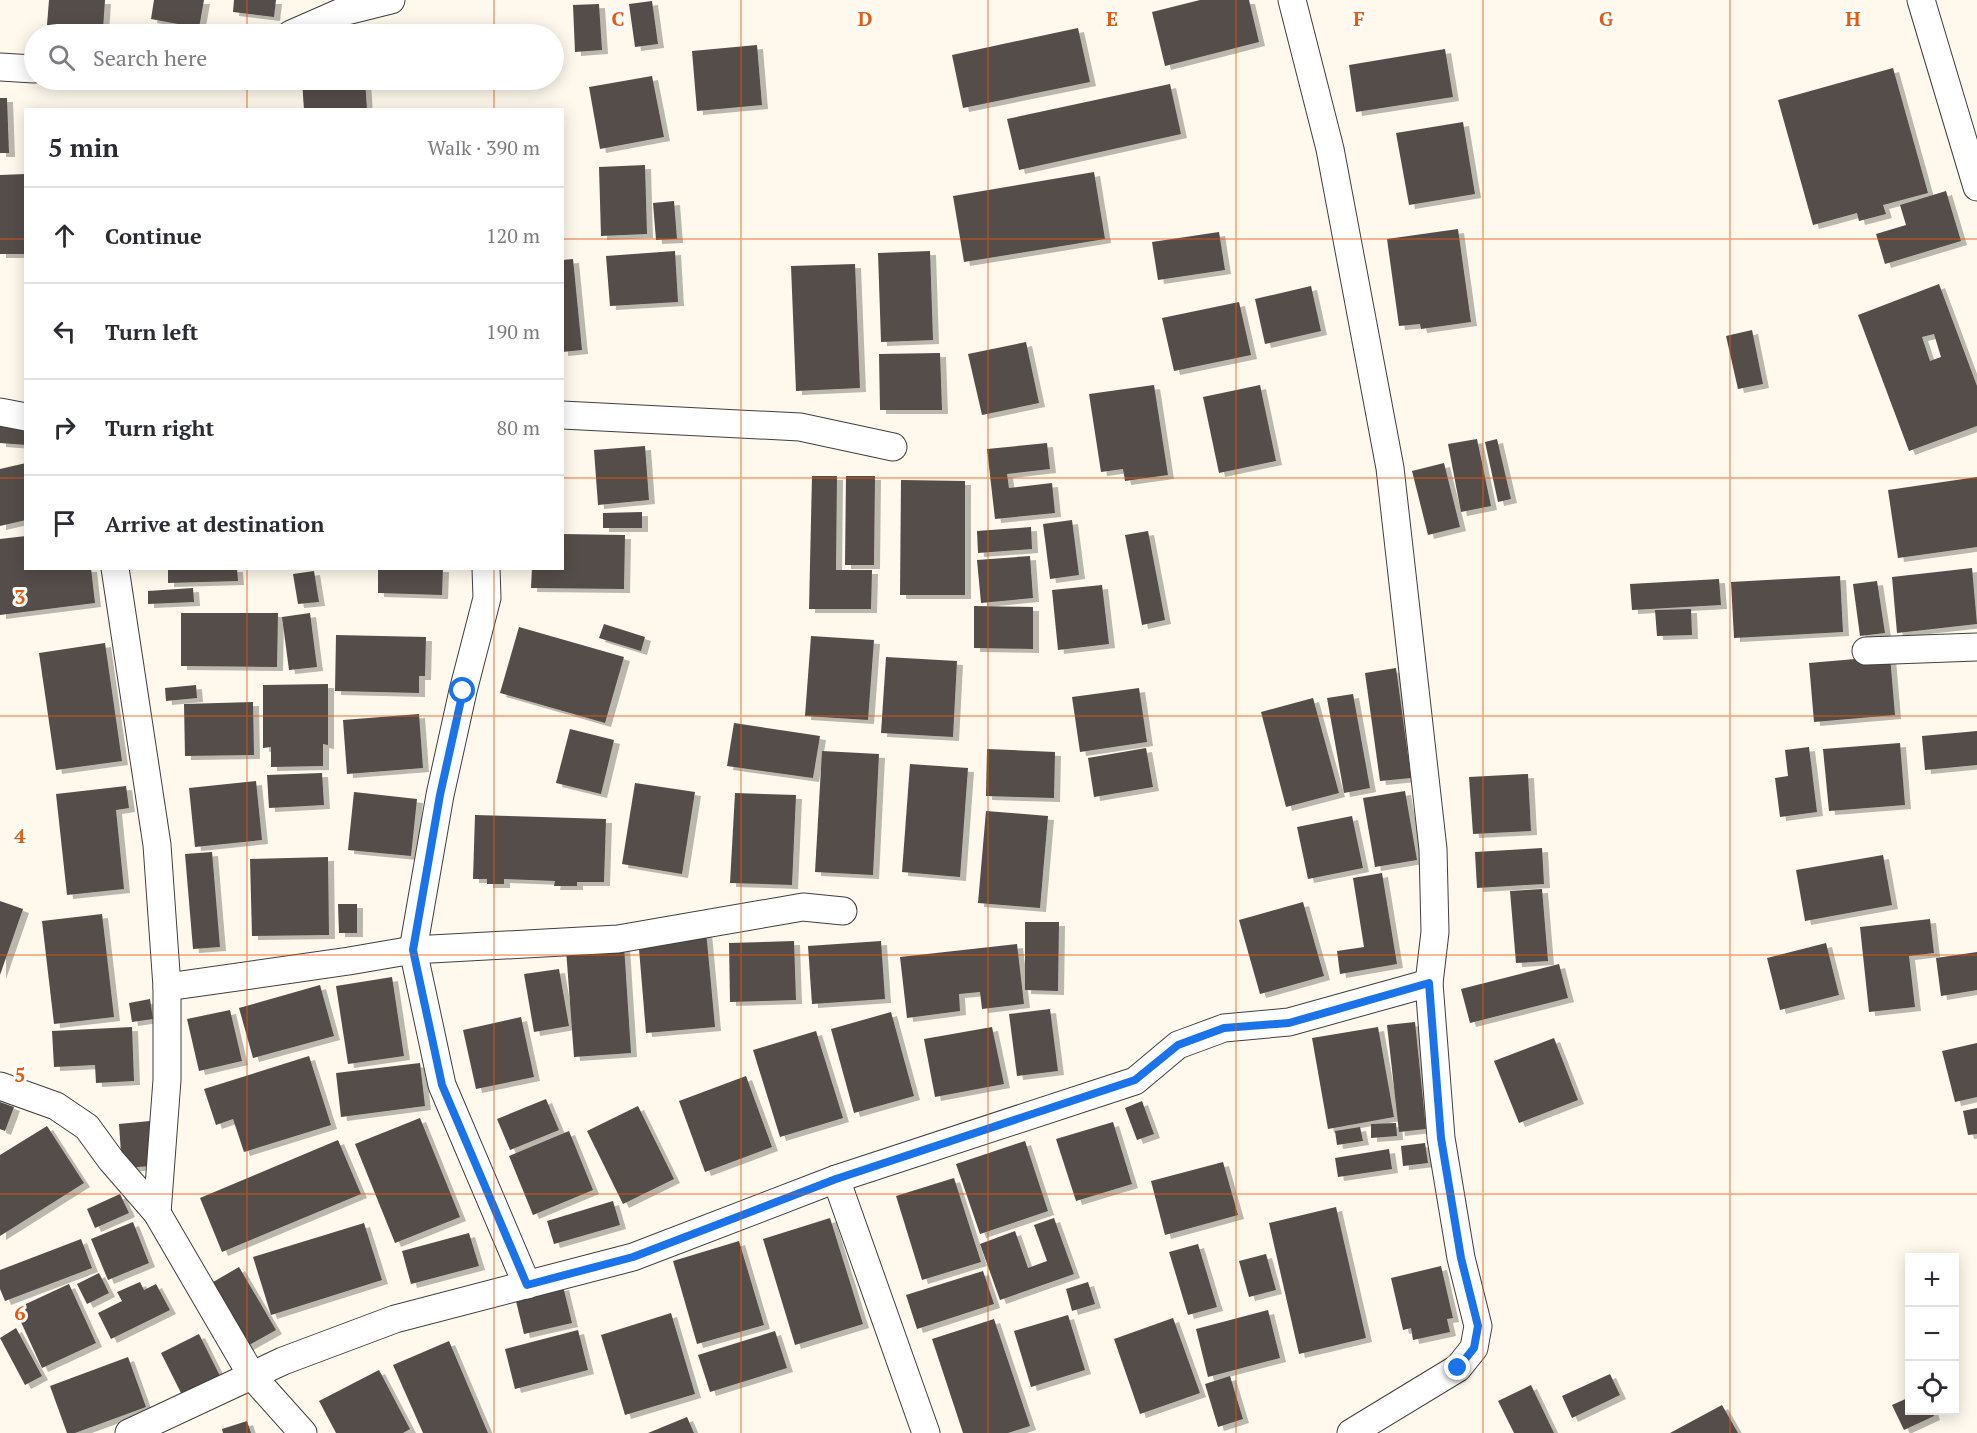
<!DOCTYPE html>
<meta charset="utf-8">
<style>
body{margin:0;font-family:"PT Serif",serif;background:#f7f7f7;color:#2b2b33}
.controls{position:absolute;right:18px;bottom:18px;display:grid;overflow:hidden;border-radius:0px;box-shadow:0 3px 15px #0003}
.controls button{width:54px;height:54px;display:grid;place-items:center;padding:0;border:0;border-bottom:2px solid #e1e1e2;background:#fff;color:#2b2b33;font:30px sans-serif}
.stop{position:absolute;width:18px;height:18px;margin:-14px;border:4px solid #1a73e8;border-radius:50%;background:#fff}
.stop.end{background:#1a73e8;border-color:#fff;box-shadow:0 2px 6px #0008}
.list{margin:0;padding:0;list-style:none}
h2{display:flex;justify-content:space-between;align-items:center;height:78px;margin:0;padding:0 24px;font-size:26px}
h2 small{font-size:20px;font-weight:400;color:#7c7c81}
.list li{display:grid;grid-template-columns:39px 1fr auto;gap:18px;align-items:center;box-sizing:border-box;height:96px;padding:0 24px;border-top:2px solid #e1e1e2}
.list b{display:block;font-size:22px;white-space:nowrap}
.list em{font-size:20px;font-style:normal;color:#7c7c81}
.icon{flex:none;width:33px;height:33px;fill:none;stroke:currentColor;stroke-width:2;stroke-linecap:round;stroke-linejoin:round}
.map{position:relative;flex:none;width:1977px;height:1433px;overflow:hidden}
.search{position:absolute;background:#fff;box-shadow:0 3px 15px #0003;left:24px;top:24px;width:540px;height:66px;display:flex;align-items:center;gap:15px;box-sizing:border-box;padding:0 21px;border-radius:33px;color:#7c7c81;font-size:22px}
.panel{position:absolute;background:#fff;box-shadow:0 3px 15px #0003;left:24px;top:108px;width:540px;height:462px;border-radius:0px}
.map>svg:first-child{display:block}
</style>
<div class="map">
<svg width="1977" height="1433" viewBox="0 0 1977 1433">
<defs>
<filter id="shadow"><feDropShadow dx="6" dy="4" stdDeviation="0" flood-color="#0004"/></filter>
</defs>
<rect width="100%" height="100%" fill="#fef9ec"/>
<g fill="#544d49" fill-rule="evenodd" filter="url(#shadow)">
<polygon points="49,0 105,0 103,29 47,25"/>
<polygon points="154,0 204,0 199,28 151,19"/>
<polygon points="234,0 276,0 274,17 233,12"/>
<polygon points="1200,0 1249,0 1259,42 1165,66 1152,12"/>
<polygon points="652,1 658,44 635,47 629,4"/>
<polygon points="599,4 602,50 575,52 573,5"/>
<polygon points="1078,28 1090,82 963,108 952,55"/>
<polygon points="757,45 762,105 697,111 692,51"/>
<polygon points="1445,49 1453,97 1356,112 1349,65"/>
<polygon points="1893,68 1928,193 1883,205 1886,214 1859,221 1857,213 1813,225 1778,100"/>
<polygon points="652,76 664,137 600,149 589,87"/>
<polygon points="302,80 365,80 367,110 304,110"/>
<polygon points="1170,84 1181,134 1019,170 1007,119"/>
<polygon points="0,98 7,98 9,153 0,153"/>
<polygon points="1463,122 1475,194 1409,205 1396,133"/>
<polygon points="645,165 647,234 601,236 599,167"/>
<polygon points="1094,172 1105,239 964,262 953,196"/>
<polygon points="26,174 26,254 0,254 0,175"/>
<polygon points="1946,191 1961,241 1885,264 1876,234 1906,225 1900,205"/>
<polygon points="674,201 677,239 656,240 653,203"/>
<polygon points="1458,229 1471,322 1421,329 1420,324 1399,326 1387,239"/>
<polygon points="1219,232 1225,270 1158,280 1152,242"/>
<polygon points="675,251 678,302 610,306 606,256"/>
<polygon points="930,251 933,340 881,342 878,253"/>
<polygon points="573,259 582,350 562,352 562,260"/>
<polygon points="855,264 860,388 796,391 791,266"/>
<path d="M1939 284 1977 386V426L1909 451 1858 315ZM1934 334 1941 357 1930 361 1922 337Z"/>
<polygon points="1311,286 1321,331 1265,344 1255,299"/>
<polygon points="1239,302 1251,355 1174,371 1162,318"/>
<polygon points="1752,330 1763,384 1738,389 1726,336"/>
<polygon points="1026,342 1039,403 982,415 968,354"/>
<polygon points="940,353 942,410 880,410 879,354"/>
<polygon points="1154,385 1168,475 1125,481 1123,469 1101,472 1089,394"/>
<polygon points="1260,385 1276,461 1219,473 1203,397"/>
<polygon points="0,421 26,424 26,445 0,443"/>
<polygon points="1477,439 1491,506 1461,512 1448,444"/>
<polygon points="1497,439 1511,499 1498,502 1485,442"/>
<polygon points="1047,443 1050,469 1007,474 1009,488 1052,483 1055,513 995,519 987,449"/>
<polygon points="645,446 649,500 598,505 594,450"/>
<polygon points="26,463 26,520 0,526 0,469"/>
<polygon points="1444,463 1460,527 1428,535 1412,471"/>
<polygon points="812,476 837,476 836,570 872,570 871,609 809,609"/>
<polygon points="846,476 875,476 874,565 845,565"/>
<polygon points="1977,477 1977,547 1898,558 1888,490"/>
<polygon points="901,480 965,481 965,595 900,595"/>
<polygon points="642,512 642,528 603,528 603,513"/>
<polygon points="1072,520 1079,575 1050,579 1043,524"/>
<polygon points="1031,527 1032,549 978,553 977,531"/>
<polygon points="1148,531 1165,620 1142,625 1125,535"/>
<polygon points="562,534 625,535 624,589 531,588 532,568 562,568"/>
<polygon points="26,536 26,568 91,568 95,603 0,615 0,539"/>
<polygon points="1030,556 1033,598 981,603 977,560"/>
<polygon points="168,568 237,568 238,581 168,583"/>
<polygon points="378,568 443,568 442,595 378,593"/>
<polygon points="1972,568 1977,624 1897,633 1892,577"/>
<polygon points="314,571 319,602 298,604 293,574"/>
<polygon points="1840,576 1843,632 1734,638 1731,582"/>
<polygon points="1719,579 1721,605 1632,610 1630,584"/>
<polygon points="1877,581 1885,633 1860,636 1853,584"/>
<polygon points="1102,585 1109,644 1058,650 1052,590"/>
<polygon points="193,588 194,602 148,604 148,591"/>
<polygon points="974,606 1033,607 1033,649 974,648"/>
<polygon points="1691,609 1692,635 1657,636 1655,610"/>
<polygon points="181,613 278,613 277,667 181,666"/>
<polygon points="310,613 317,667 289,670 282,617"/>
<polygon points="604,624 645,637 641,651 599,638"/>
<polygon points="519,627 624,657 605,723 500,693"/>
<polygon points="336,635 426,637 425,676 419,676 419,693 335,691"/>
<polygon points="811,636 874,640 868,720 805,716"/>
<polygon points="105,643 122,761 56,770 39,653"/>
<polygon points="1890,656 1895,715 1814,722 1809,663"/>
<polygon points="886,657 957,661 953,737 881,733"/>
<polygon points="1396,668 1411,778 1380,781 1365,673"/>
<polygon points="328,684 328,745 323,744 323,766 271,767 271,747 263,748 263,685"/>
<polygon points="196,685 197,698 166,701 165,688"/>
<polygon points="1139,688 1147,742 1080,752 1072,697"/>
<polygon points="1353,694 1370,788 1344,793 1327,698"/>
<polygon points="1313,698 1339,793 1286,807 1261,712"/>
<polygon points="253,702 254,755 185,756 184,704"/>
<polygon points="419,714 423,768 347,774 343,720"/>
<polygon points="734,723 820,736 813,778 727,766"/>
<polygon points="570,729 614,740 601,794 556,783"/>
<polygon points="1977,731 1977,765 1925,770 1922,736"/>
<polygon points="1900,743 1905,805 1829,811 1823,749"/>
<polygon points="1809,747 1817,812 1780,817 1775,778 1788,776 1785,750"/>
<polygon points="1146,748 1153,787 1094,797 1088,758"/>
<polygon points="987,749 1055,752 1054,798 986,796"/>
<polygon points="822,751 879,754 873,875 815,872"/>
<polygon points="910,764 968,768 960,877 902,872"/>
<polygon points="322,773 324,805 269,808 267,775"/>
<polygon points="1528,774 1531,831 1473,834 1469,777"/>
<polygon points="256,781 262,840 195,847 189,788"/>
<polygon points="635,783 695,792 682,874 622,864"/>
<polygon points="126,786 129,808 116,810 124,889 67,895 56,794"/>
<polygon points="1405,791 1417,860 1375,867 1363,798"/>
<polygon points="354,792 417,799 411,856 348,850"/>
<polygon points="735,793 796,795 792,885 730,883"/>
<polygon points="986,811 1048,816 1040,908 978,903"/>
<polygon points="475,815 606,819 604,882 577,882 577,886 554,886 555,881 504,879 504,884 487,884 487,879 473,879"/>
<polygon points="1352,816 1363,868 1308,879 1297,827"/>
<polygon points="1542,848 1544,884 1477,888 1475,852"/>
<polygon points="212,852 220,947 193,949 185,854"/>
<polygon points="1883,855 1892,905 1805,921 1796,870"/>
<polygon points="328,857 329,935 252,936 250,859"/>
<polygon points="1382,873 1397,964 1340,974 1337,951 1364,947 1353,878"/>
<polygon points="1542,889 1548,961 1516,963 1510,891"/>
<polygon points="0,901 23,909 0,975"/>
<polygon points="1303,902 1324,976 1260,994 1239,920"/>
<polygon points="338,904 357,904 357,933 339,933"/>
<polygon points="102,914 114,1017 54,1024 42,921"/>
<polygon points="1930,919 1934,953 1909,956 1915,1007 1869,1012 1860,927"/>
<polygon points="1025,922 1059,922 1058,991 1025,990"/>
<polygon points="706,931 715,1027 646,1033 638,937"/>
<polygon points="794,941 796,1000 730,1002 729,943"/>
<polygon points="881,941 885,999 812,1004 808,946"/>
<polygon points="1826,943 1839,995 1780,1010 1767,958"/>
<polygon points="1017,944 1024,1004 982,1009 980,992 959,994 960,1011 907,1018 900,957"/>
<polygon points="624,945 631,1053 574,1057 566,949"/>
<polygon points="1977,952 1977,990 1941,996 1936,958"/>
<polygon points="1559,964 1568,998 1470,1023 1461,989"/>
<polygon points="559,969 569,1026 534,1032 524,974"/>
<polygon points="392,977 404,1056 348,1064 336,986"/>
<polygon points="320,985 334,1036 253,1058 239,1008"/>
<polygon points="150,999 153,1019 132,1022 129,1003"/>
<polygon points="1050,1009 1058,1071 1017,1076 1009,1014"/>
<polygon points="230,1010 242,1061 199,1071 187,1019"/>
<polygon points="891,1012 914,1096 854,1113 831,1029"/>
<polygon points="521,1017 534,1077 476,1089 463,1030"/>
<polygon points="1415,1022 1426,1129 1399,1132 1387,1025"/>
<polygon points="132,1027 134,1081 96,1083 95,1065 54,1067 52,1031"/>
<polygon points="992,1027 1004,1084 935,1097 924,1039"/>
<polygon points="1378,1027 1394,1117 1328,1129 1312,1038"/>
<polygon points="816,1031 843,1118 780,1137 753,1050"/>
<polygon points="1554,1038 1578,1100 1519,1123 1494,1061"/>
<polygon points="1977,1043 1977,1097 1955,1102 1942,1051"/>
<polygon points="309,1056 331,1125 244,1152 233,1119 216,1125 204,1089"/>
<polygon points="420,1063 425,1106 341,1117 336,1073"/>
<polygon points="746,1076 772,1147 705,1172 679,1101"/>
<polygon points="546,1099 559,1130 510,1150 497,1119"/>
<polygon points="1142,1101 1154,1134 1137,1140 1125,1108"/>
<polygon points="0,1102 14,1107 5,1131 0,1129"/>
<polygon points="638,1106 674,1179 623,1204 587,1131"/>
<polygon points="1977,1108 1977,1134 1968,1135 1963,1111"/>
<polygon points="420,1118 460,1217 395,1243 355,1144"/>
<polygon points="150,1121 153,1166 122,1168 119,1124"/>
<polygon points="1113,1122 1132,1184 1076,1201 1056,1139"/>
<polygon points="1396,1123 1397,1136 1371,1138 1371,1124"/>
<polygon points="47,1126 84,1183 0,1236 0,1155"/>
<polygon points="1360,1127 1363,1141 1337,1145 1335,1131"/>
<polygon points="569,1131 593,1190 533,1215 509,1156"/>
<polygon points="338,1140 361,1194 222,1252 200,1198"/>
<polygon points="1025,1141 1048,1211 980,1234 956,1164"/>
<polygon points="1425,1143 1428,1163 1403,1166 1401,1146"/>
<polygon points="1389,1149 1392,1169 1338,1177 1335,1158"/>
<polygon points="1223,1162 1238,1215 1165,1235 1151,1181"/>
<polygon points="954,1178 981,1262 922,1280 896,1196"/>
<polygon points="120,1194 129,1213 95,1228 87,1209"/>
<polygon points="613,1201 620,1225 554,1244 547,1221"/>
<polygon points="1336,1207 1366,1338 1299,1354 1269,1223"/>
<polygon points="830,1218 863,1324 795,1345 763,1239"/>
<polygon points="1054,1218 1074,1274 1000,1300 980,1244 1015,1231 1028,1268 1047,1261 1034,1225"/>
<polygon points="133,1222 149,1263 108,1280 91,1239"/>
<polygon points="364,1223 382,1280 271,1315 253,1257"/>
<polygon points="469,1233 479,1266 411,1284 402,1251"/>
<polygon points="81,1239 92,1268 5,1301 0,1289 0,1270"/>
<polygon points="739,1241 764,1325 697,1344 673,1261"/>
<polygon points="1198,1244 1217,1307 1188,1315 1169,1252"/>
<polygon points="1266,1254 1276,1290 1249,1297 1239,1261"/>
<polygon points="1441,1266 1453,1318 1447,1319 1450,1332 1413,1340 1411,1328 1403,1330 1391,1278"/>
<polygon points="239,1267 276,1330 244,1348 208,1285"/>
<polygon points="983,1271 994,1304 917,1329 906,1295"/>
<polygon points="99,1273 109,1293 87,1304 77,1284"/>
<polygon points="140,1282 144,1290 156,1284 170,1310 111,1339 98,1313 122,1301 117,1292"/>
<polygon points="1088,1282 1095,1304 1072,1311 1066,1289"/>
<polygon points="69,1284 96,1343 42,1368 15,1309"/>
<polygon points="563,1286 572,1323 524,1334 515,1297"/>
<polygon points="1268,1310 1280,1358 1208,1377 1196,1329"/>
<polygon points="671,1313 695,1394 625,1415 601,1335"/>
<polygon points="1068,1315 1085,1370 1031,1387 1014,1331"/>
<polygon points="1173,1318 1200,1393 1140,1414 1114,1339"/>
<polygon points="994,1319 1030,1426 1008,1433 963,1433 932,1339"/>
<polygon points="16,1328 42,1376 25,1385 0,1338"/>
<polygon points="578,1330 588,1370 515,1389 505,1349"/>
<polygon points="775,1331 787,1368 710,1392 698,1355"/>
<polygon points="199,1334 220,1376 182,1395 161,1353"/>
<polygon points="449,1341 488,1433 423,1433 393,1365"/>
<polygon points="128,1357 146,1407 75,1433 67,1433 50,1386"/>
<polygon points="379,1370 410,1429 403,1433 336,1433 319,1401"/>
<polygon points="1610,1374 1620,1395 1572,1418 1562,1396"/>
<polygon points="1230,1376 1243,1419 1218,1427 1205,1384"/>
<polygon points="1531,1385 1554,1433 1514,1433 1498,1401"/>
<polygon points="1910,1397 1910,1410 1932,1410 1934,1416 1904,1430 1892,1405"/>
<polygon points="1722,1405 1738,1433 1670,1433"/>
<polygon points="687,1417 694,1433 648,1433"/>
<polygon points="247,1421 251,1433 223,1433 222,1429"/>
</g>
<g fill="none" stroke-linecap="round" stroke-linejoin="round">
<g stroke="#3f3f3f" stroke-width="29">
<g id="street">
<polyline points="1292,0 1330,149 1390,468 1433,849 1435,932 1429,983 1441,1138 1461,1258 1478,1326 1474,1348 1458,1368 1351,1433"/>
<polyline points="1921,0 1977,187"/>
<polyline points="291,34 339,13 391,0"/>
<polyline points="0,67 34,69"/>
<polyline points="0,412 26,417"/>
<polyline points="562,415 800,427 893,447"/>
<polyline points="115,568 157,845 167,987 167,1080 157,1213"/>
<polyline points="486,568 487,598 463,691 440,795 413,950 442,1085 527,1285"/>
<polyline points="1866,651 1977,647"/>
<polyline points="167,987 349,961 413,950 618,939 803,907 843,911"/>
<polyline points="0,1086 56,1106 87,1127 111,1160 157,1213 252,1376 303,1433"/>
<polyline points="836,1179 926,1433"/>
<polyline points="129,1433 283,1361 395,1319 633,1257 836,1179 1135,1081 1178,1045 1224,1028 1289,1022 1429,983"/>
</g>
</g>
<use href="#street" stroke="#fff" stroke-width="27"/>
</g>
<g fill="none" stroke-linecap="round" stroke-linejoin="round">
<polyline stroke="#1a73e8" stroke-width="8" points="463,691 440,795 413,950 442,1085 527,1285 633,1257 836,1179 1135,1080 1178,1045 1224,1028 1289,1023 1429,983 1441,1138 1461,1258 1478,1326 1474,1348 1458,1368"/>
</g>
<path fill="none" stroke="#e8590c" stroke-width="1.5" stroke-opacity="0.55" d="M247 0V34M494 0V34M741 0V1433M988 0V1433M1236 0V1433M1483 0V1433M1730 0V1433M247 80V110M494 80V110M0 239H26M562 239H1977M0 478H26M562 478H1977M247 568V1433M494 568V1433M0 716H1977M0 955H1977M0 1194H1977"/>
<g font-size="20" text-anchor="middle" font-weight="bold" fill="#e8590c" stroke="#fff" stroke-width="6" stroke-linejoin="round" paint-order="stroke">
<text x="618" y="26">C</text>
<text x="865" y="26">D</text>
<text x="1112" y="26">E</text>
<text x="1359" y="26">F</text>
<text x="1606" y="26">G</text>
<text x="1853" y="26">H</text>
<text x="20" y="604">3</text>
<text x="20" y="843">4</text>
<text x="20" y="1082">5</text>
<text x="20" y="1320">6</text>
</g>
</svg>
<div class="controls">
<button>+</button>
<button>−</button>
<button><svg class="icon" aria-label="locate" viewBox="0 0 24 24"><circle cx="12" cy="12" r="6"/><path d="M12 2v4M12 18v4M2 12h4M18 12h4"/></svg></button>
</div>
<div class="stop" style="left:463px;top:691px"></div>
<div class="stop end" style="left:1458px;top:1368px"></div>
<div class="search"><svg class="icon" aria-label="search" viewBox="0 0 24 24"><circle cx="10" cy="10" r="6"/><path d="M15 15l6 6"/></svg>Search here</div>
<section class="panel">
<h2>5 min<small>Walk · 390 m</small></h2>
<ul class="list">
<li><svg class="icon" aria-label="ahead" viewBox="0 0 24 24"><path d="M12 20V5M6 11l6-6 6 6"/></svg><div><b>Continue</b></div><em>120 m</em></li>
<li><svg class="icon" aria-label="left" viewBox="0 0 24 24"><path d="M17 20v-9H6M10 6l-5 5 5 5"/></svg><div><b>Turn left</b></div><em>190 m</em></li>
<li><svg class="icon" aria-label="right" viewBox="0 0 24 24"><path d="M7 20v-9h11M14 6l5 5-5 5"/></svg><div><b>Turn right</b></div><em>80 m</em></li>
<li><svg class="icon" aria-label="arrive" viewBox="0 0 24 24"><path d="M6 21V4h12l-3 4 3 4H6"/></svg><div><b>Arrive at destination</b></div></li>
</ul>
</section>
</div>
